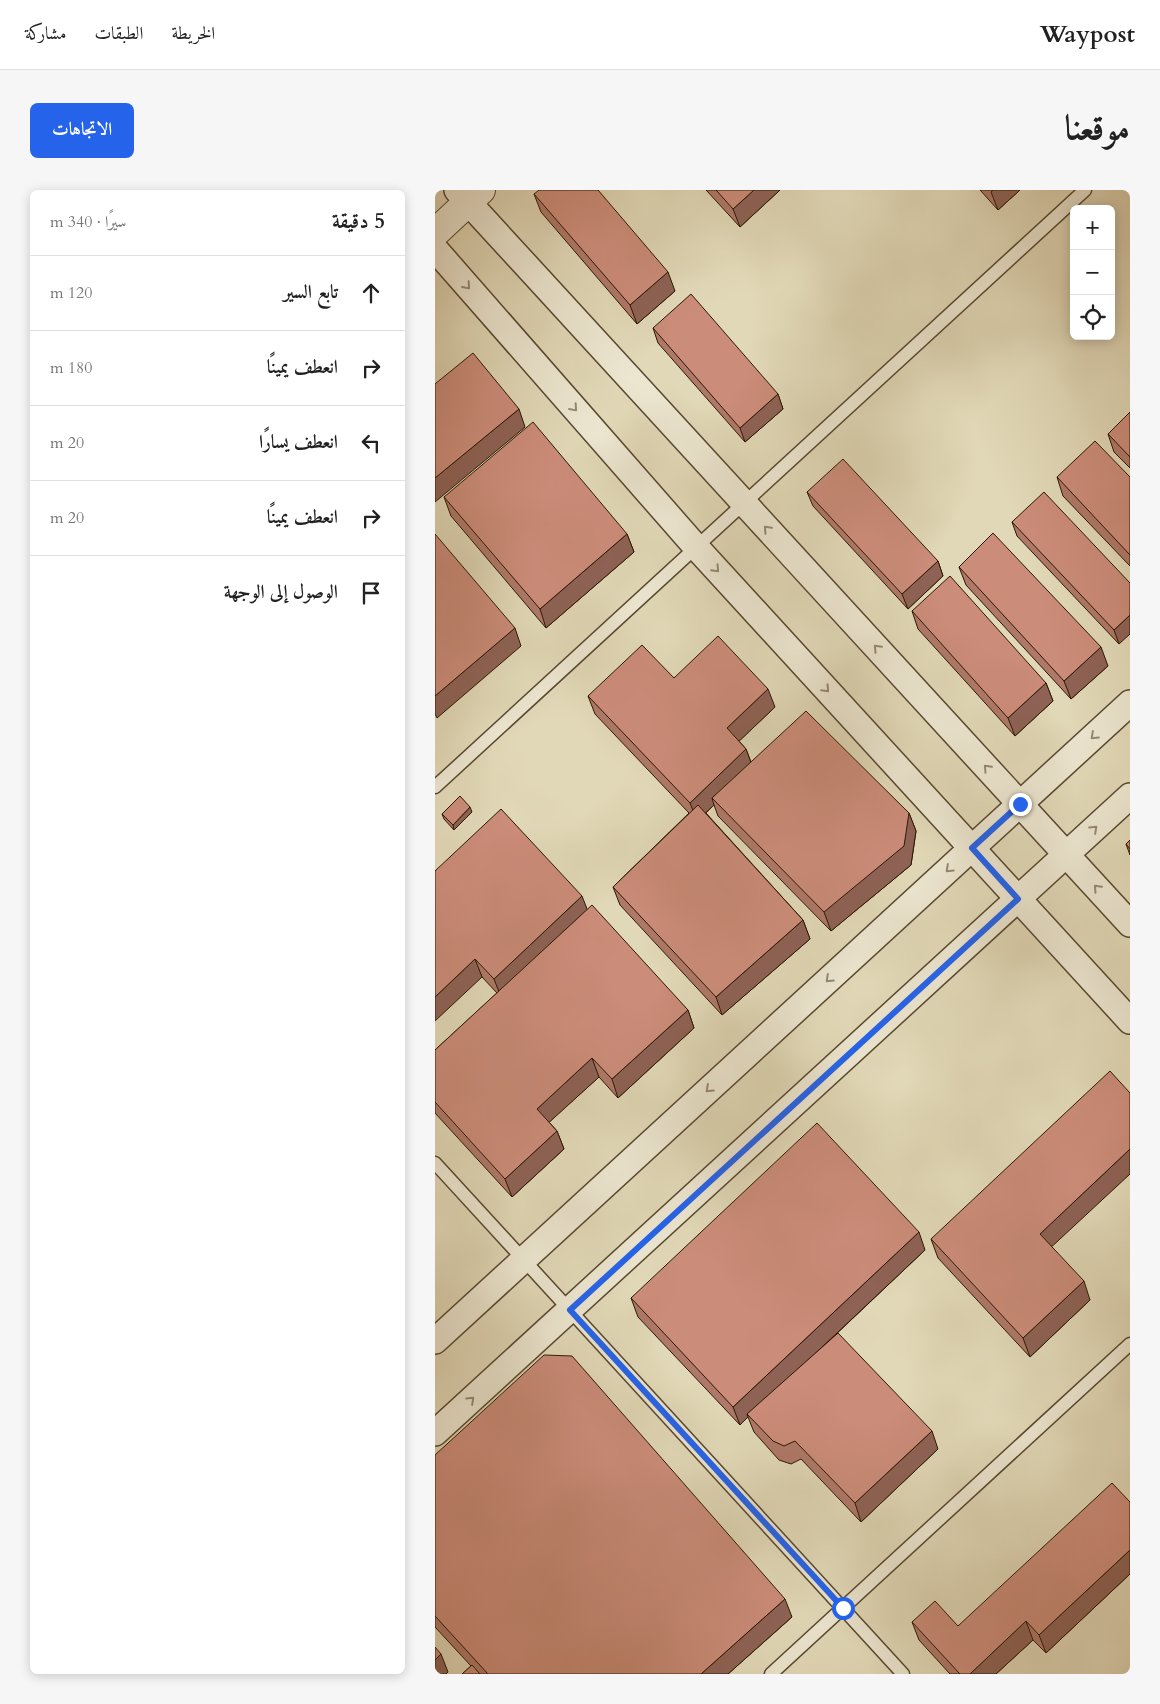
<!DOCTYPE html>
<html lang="ar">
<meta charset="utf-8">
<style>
body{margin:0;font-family:Cardo,Amiri,serif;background:#f6f6f6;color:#222;direction:rtl}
.controls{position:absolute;right:15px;top:15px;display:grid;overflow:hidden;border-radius:8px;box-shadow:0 2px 12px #0003}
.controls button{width:45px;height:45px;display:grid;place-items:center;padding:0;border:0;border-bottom:1px solid #e0e0e0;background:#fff;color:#222;font:25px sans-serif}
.stop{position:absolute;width:15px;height:15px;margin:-11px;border:4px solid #2563eb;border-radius:50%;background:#fff}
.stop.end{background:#2563eb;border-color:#fff;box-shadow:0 1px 5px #0008}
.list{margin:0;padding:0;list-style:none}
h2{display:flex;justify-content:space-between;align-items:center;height:65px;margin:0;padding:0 20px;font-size:21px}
h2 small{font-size:16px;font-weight:400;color:#767676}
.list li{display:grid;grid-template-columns:32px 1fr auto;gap:15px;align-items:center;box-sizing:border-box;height:75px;padding:0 20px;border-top:1px solid #e0e0e0}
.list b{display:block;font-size:19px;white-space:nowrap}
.list em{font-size:16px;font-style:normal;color:#767676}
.icon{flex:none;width:28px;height:28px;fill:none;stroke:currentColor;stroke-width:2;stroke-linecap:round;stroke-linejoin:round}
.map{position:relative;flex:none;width:695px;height:1484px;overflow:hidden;direction:ltr;border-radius:8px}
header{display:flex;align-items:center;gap:30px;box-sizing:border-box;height:70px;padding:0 25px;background:#fff;border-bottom:1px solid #e0e0e0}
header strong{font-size:24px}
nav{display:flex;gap:28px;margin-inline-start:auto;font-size:18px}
.intro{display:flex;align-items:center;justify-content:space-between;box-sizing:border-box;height:120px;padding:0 30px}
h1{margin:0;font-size:35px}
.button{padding:12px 22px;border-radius:8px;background:#2563eb;color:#fff;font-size:18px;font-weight:700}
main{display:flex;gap:30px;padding:0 30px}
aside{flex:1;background:#fff;border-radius:8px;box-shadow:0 2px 12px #0003}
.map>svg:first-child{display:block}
</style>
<header>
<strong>Waypost</strong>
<nav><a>الخريطة</a><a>الطبقات</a><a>مشاركة</a></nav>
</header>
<div class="intro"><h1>موقعنا</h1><a class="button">الاتجاهات</a></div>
<main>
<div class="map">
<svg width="695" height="1484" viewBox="0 0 695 1484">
<rect width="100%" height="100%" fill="#e1d8b7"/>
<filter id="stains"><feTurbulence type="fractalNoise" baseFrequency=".004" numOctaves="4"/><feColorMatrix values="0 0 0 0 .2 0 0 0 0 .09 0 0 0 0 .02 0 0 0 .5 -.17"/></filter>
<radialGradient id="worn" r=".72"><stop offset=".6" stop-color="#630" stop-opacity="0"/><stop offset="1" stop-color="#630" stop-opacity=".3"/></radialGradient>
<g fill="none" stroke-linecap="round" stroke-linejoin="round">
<g stroke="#584830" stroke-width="15">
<g id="service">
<polyline points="0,597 650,0"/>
<polyline points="0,973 468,1484"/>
<polyline points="336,1484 695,1154"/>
</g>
</g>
<g stroke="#584830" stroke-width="28">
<g id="minor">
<polyline points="22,0 695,734"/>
<polyline points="0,59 261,357 695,831"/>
<polyline points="0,1151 695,513"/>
<polyline points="0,1243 695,606"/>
</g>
</g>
<g stroke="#584830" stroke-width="30">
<polyline id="tertiary" points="0,43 46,0"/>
</g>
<use href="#service" stroke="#ece6d0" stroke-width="12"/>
<use href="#minor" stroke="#ece6d0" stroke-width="25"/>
<use href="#tertiary" stroke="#ece6d0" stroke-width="28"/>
</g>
<g fill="#af7868" stroke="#2a1803">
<polygon points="271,0 345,0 305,37"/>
<polygon points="545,0 585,0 563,20"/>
<polygon points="99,4 240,101 202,134 106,22"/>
<polygon points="218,138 343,204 348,219 310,252 223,153"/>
<polygon points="695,222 695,278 679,262 673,244"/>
<polygon points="622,287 695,287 695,376 628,306"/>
<polygon points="372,302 503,371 508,386 473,419 378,316"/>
<polygon points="9,307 192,344 199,362 111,438 16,326"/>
<polygon points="577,332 695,393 684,454 582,346"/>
<polygon points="524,377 673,476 636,509 531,395"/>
<polygon points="477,421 611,493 618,511 580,546 483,439"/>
<polygon points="239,488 340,517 304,551 311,559 316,572 474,623 481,641 476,675 396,741 283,626 279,615 271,623 368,730 375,749 287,825 185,715 178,697 254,623 160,524 153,506"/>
<polygon points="37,622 19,640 9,629 7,624"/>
<polygon points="695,650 695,665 691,654"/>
<polygon points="0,681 152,720 253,820 259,838 183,908 164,887 114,932 122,941 129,959 77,1007 0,923 0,860 62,803 47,787"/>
<polygon points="496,1049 617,1057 655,1110 595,1167 503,1068"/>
<polygon points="490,1060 395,1150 503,1259 426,1332 366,1269 356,1274 344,1270 319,1242 313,1227 305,1235 203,1127 196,1108"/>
<polygon points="0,1265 357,1427 293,1484 27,1484 36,1476 0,1437"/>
<polygon points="695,1312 695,1384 611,1463 598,1450 561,1484 515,1484 484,1450 477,1432 523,1436"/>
</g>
<g fill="#8e6255" stroke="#2a1803">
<polygon points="319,0 345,0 305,37 298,19"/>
<polygon points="558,0 585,0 563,20 556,2"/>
<polygon points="233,82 240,101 202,134 195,115"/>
<polygon points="343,204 348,219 310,252 305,238"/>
<polygon points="84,219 90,237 0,312 0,288"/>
<polygon points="192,344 199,362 111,438 105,419"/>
<polygon points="503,371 508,386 473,419 467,404"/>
<polygon points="695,425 695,444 684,454 679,440"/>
<polygon points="80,438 86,456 2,528 0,524 0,506"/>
<polygon points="666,457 673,476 636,509 629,491"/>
<polygon points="611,493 618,511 580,546 573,528"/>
<polygon points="333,499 340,517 298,557 292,538"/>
<polygon points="311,559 318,578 277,608 279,615 262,631 255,613"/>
<polygon points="35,617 37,622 19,640 18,635"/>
<polygon points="474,623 481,641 476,675 396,741 389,722"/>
<polygon points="147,706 154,724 66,807 59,789"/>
<polygon points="368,730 375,749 287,825 281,807"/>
<polygon points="40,769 47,787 0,831 0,807"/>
<polygon points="253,820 259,838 183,908 177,889"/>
<polygon points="157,868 164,887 109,937 102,919"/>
<polygon points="122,941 129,959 77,1007 70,989"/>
<polygon points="695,959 695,984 611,1062 605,1044"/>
<polygon points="484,1042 490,1060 314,1226 312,1224 313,1227 305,1235 298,1217"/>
<polygon points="649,1091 655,1110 595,1167 588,1148"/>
<polygon points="497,1241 503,1259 426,1332 420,1313"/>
<polygon points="695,1360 695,1384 611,1463 604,1445"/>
<polygon points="350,1409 357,1427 293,1484 266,1484"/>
<polygon points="591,1431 598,1450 561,1484 535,1484"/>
<polygon points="6,1464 13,1482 11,1484 0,1484 0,1470"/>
</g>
<g fill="#cb8c79" stroke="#2a1803">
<polygon points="104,0 163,0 233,82 195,115 99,4"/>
<polygon points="281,0 319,0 298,19"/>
<polygon points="256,104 343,204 305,238 218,138"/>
<polygon points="38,163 84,219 0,288 0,194"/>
<polygon points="695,222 695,267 673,244"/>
<polygon points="98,232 192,344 105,419 9,307"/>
<polygon points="660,251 695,287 695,365 622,287"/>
<polygon points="408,269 503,371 467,404 372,302"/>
<polygon points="609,302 695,393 695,425 679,440 577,332"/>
<polygon points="558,343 666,457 629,491 524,377"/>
<polygon points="0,344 80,438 0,506"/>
<polygon points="515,386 611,493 573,528 477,421"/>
<polygon points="283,446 333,499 292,538 311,559 255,613 153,506 207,455 239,488"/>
<polygon points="371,521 474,623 469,656 389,722 277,608"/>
<polygon points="25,606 35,617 18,635 7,624"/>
<polygon points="263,615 368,730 281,807 178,697"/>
<polygon points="66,619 147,706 59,789 40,769 0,807 0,681"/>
<polygon points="695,650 695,659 691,654"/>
<polygon points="157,715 253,820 177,889 157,868 102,919 122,941 70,989 0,912 0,860"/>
<polygon points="675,881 695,903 695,959 605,1044 649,1091 588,1148 496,1049"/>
<polygon points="382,933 484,1042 298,1217 196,1108"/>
<polygon points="403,1143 497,1241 420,1313 360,1251 349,1256 338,1251 312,1224"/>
<polygon points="109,1165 137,1166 350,1409 266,1484 53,1484 0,1426 0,1265"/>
<polygon points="677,1293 695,1312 695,1360 604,1445 591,1431 535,1484 525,1484 477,1432 500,1411 523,1436"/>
<polygon points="0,1457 6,1464 0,1470"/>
<polygon points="37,1475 45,1484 27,1484"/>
</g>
<defs><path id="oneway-chevron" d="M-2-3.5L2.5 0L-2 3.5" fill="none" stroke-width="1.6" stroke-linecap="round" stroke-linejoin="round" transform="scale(1.25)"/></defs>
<g stroke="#958974">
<use href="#oneway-chevron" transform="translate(32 96) rotate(49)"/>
<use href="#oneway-chevron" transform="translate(139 218) rotate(49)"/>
<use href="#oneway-chevron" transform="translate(332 339) rotate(-133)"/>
<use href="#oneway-chevron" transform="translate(281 379) rotate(47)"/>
<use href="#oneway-chevron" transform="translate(442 458) rotate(-133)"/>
<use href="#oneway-chevron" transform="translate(391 499) rotate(47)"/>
<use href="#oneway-chevron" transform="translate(659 546) rotate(137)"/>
<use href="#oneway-chevron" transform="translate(552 578) rotate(-133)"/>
<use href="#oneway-chevron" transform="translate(659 639) rotate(-43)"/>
<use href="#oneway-chevron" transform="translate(514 679) rotate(137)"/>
<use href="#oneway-chevron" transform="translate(662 698) rotate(-133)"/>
<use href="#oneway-chevron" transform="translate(394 789) rotate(137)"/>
<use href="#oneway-chevron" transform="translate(274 899) rotate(137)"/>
<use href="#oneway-chevron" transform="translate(36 1210) rotate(-43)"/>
</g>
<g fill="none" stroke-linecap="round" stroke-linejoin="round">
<polyline stroke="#2563eb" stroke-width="6" points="408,1418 135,1120 583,709 537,658 585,614"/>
</g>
<rect width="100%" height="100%" filter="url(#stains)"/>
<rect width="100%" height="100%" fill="url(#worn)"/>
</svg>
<div class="controls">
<button>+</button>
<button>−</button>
<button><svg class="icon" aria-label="locate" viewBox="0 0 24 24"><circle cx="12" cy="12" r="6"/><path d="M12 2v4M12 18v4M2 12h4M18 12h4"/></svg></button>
</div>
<div class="stop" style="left:408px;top:1418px"></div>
<div class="stop end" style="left:585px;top:614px"></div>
</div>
<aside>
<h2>5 دقيقة<small>سيرًا · 340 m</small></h2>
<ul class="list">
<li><svg class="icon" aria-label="ahead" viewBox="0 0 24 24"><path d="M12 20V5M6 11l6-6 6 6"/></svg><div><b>تابع السير</b></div><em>120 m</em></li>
<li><svg class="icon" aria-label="right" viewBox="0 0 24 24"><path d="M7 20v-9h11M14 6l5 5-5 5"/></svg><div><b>انعطف يمينًا</b></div><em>180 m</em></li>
<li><svg class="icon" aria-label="left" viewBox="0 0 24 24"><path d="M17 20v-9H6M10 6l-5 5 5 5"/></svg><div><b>انعطف يسارًا</b></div><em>20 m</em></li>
<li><svg class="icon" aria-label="right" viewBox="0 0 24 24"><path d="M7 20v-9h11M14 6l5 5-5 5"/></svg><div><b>انعطف يمينًا</b></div><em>20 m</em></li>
<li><svg class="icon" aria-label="arrive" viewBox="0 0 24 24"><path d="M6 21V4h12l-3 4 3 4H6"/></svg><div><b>الوصول إلى الوجهة</b></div></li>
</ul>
</aside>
</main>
